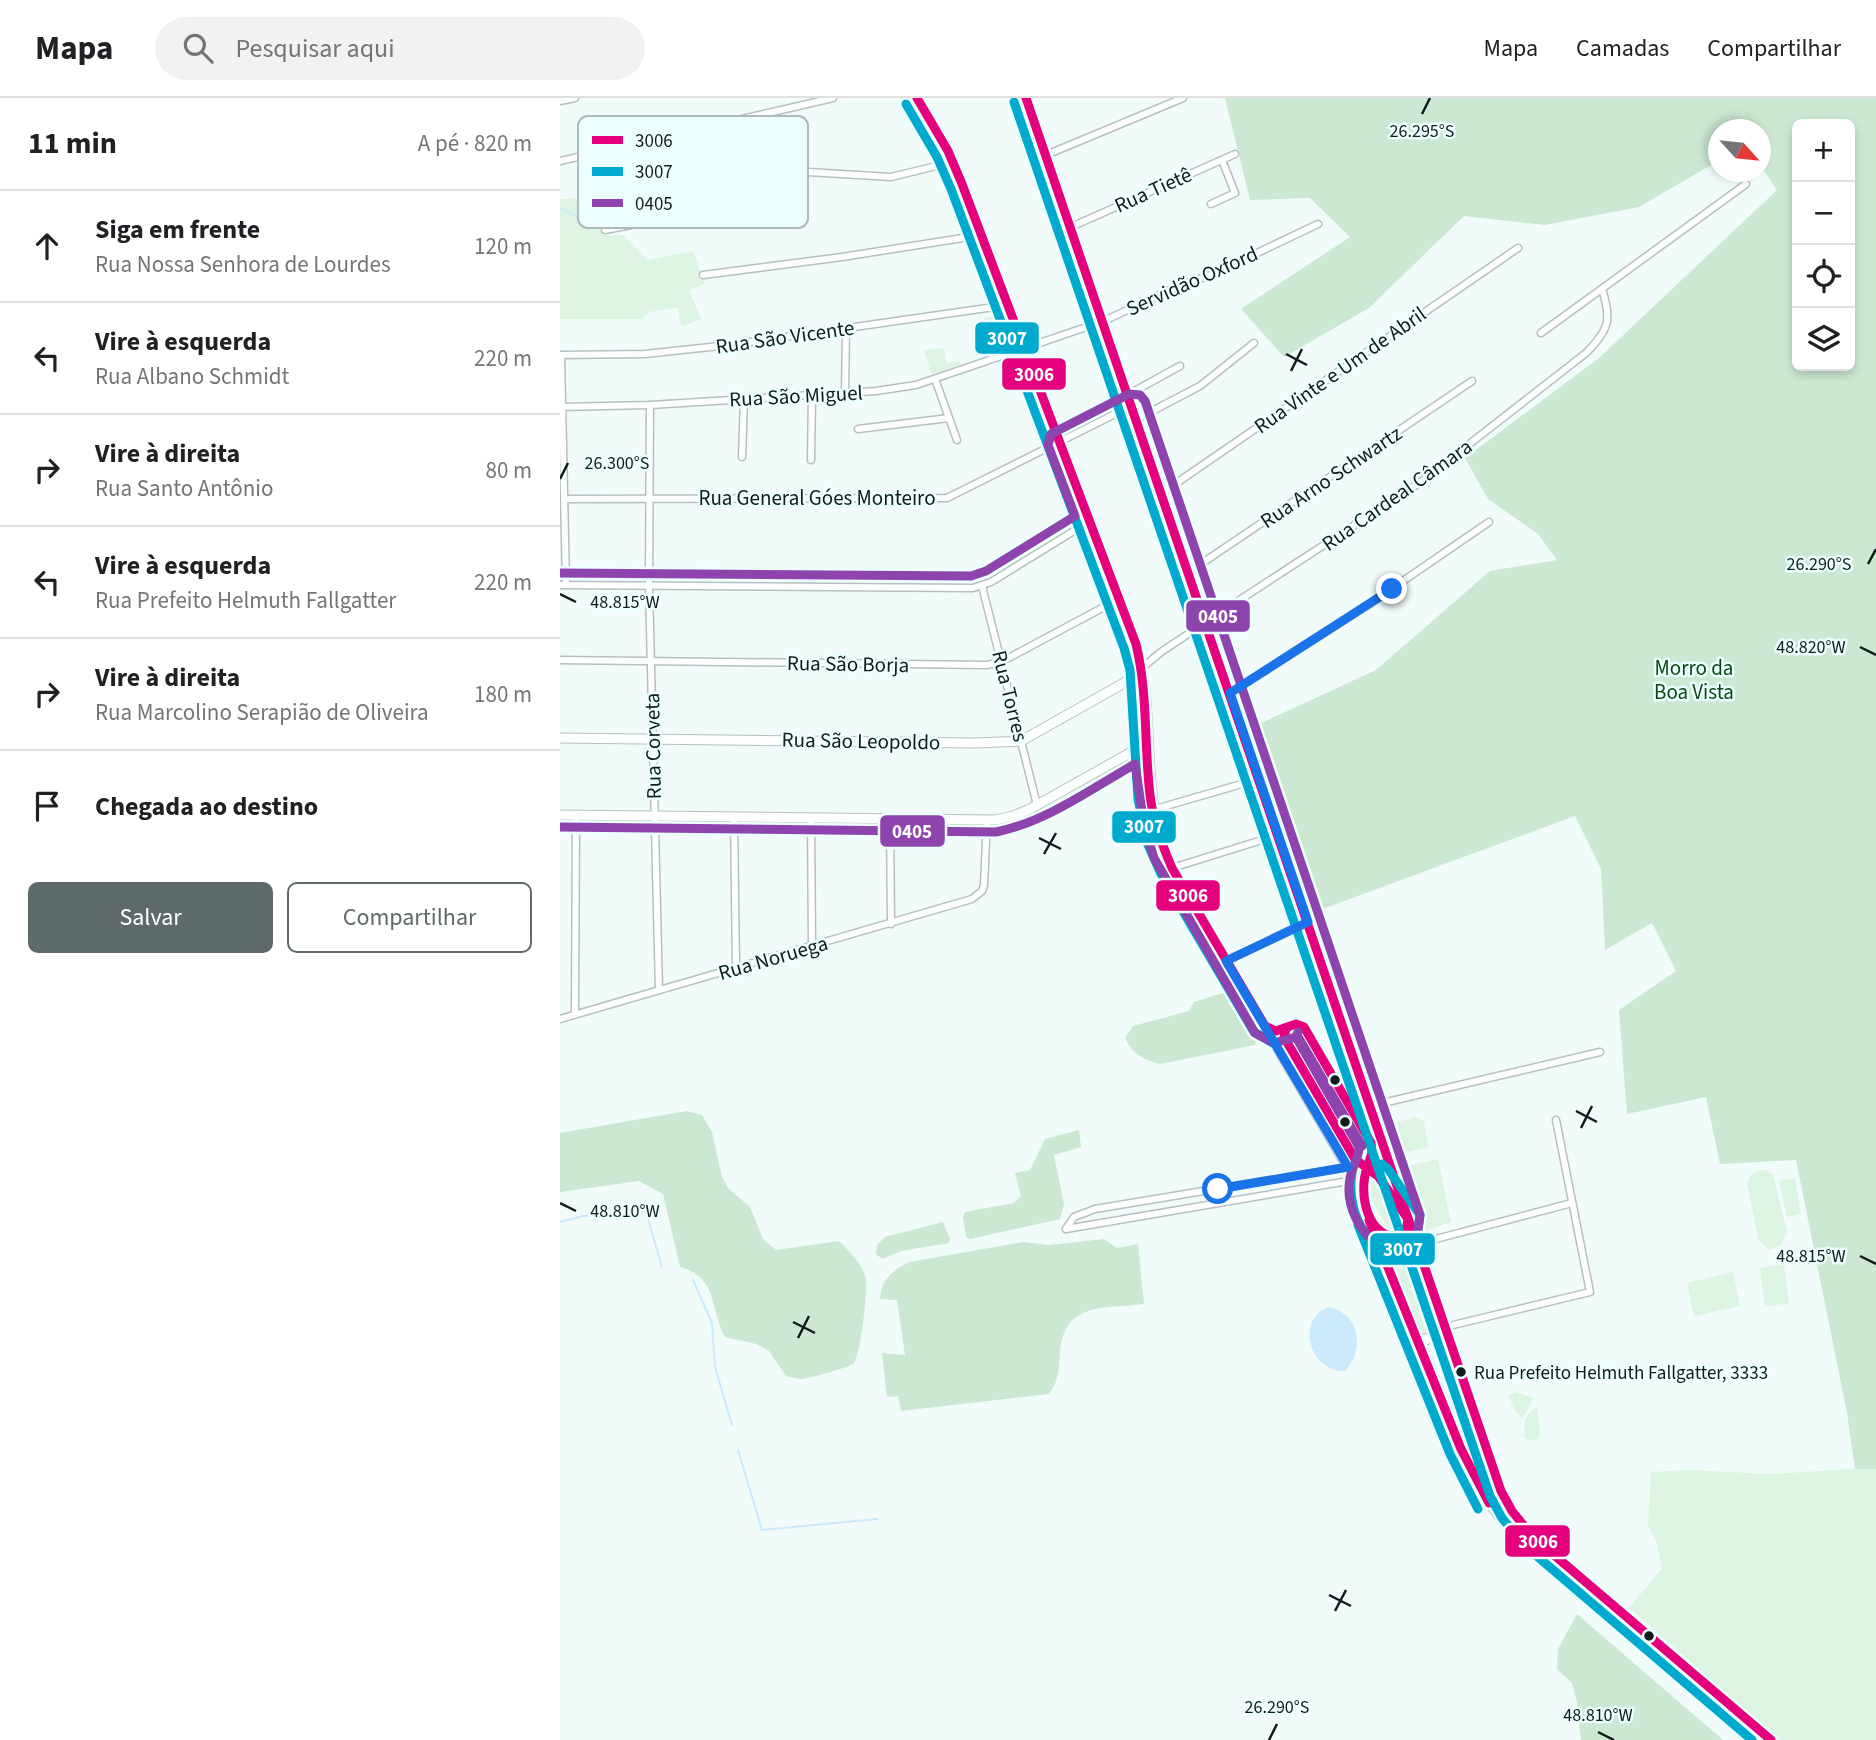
<!DOCTYPE html>
<html lang="pt">
<meta charset="utf-8">
<style>
body{margin:0;font-family:"Source Sans 3",sans-serif;background:#f2f2f2;color:#202124}
.controls{position:absolute;right:21px;top:21px;display:grid;overflow:hidden;border-radius:10px;box-shadow:0 4px 10px #0003}
.controls button{width:63px;height:63px;display:grid;place-items:center;padding:0;border:0;border-bottom:2px solid #e0e0e0;background:#fff;color:#202124;font:35px sans-serif}
.compass{position:absolute;left:1148px;top:21px;width:63px;height:63px;border-radius:50%;background:#fff;box-shadow:0 4px 10px #0003;rotate:117deg}
.stop{position:absolute;width:21px;height:21px;margin:-16px;border:5px solid #1a73e8;border-radius:50%;background:#fff}
.stop.end{background:#1a73e8;border-color:#fff;box-shadow:0 2px 7px #0008}
.list{margin:0;padding:0;list-style:none}
h2{display:flex;justify-content:space-between;align-items:center;height:91px;margin:0;padding:0 28px;font-size:30px}
h2 small{font-size:23px;font-weight:400;color:#757577}
.list li{display:grid;grid-template-columns:46px 1fr auto;gap:21px;align-items:center;box-sizing:border-box;height:112px;padding:0 28px;border-top:2px solid #e0e0e0}
.list b{display:block;font-size:26px;white-space:nowrap}
.list p{margin:0;font-size:23px;white-space:nowrap;color:#757577}
.list em{font-size:23px;font-style:normal;color:#757577}
.actions{display:flex;gap:14px;padding:21px 28px}
.actions a{flex:1;padding:16px 0;border:2px solid #5e6a69;border-radius:10px;text-align:center;font-size:24px;color:#5e6a69}
.actions .main{background:#5e6a69;color:#fff}
.icon{flex:none;width:38px;height:38px;fill:none;stroke:currentColor;stroke-width:2;stroke-linecap:round;stroke-linejoin:round}
.map{position:relative;flex:none;width:1316px;height:1642px;overflow:hidden}
header{display:flex;align-items:center;gap:42px;box-sizing:border-box;height:98px;padding:0 35px;background:#fff;border-bottom:2px solid #e0e0e0}
header strong{font-size:33px}
nav{display:flex;gap:38px;margin-inline-start:auto;font-size:24px}
.search{width:490px;height:63px;background:#f2f2f2;display:flex;align-items:center;gap:18px;box-sizing:border-box;padding:0 24px;border-radius:38px;color:#757577;font-size:26px}
main{display:flex}
aside{flex:1;background:#fff}
.map>svg:first-child{display:block}
</style>
<header>
<strong>Mapa</strong>
<div class="search"><svg class="icon" aria-label="search" viewBox="0 0 24 24"><circle cx="10" cy="10" r="6"/><path d="M15 15l6 6"/></svg>Pesquisar aqui</div>
<nav><a>Mapa</a><a>Camadas</a><a>Compartilhar</a></nav>
</header>
<main>
<aside>
<h2>11 min<small>A pé · 820 m</small></h2>
<ul class="list">
<li><svg class="icon" aria-label="ahead" viewBox="0 0 24 24"><path d="M12 20V5M6 11l6-6 6 6"/></svg><div><b>Siga em frente</b><p>Rua Nossa Senhora de Lourdes</p></div><em>120 m</em></li>
<li><svg class="icon" aria-label="left" viewBox="0 0 24 24"><path d="M17 20v-9H6M10 6l-5 5 5 5"/></svg><div><b>Vire à esquerda</b><p>Rua Albano Schmidt</p></div><em>220 m</em></li>
<li><svg class="icon" aria-label="right" viewBox="0 0 24 24"><path d="M7 20v-9h11M14 6l5 5-5 5"/></svg><div><b>Vire à direita</b><p>Rua Santo Antônio</p></div><em>80 m</em></li>
<li><svg class="icon" aria-label="left" viewBox="0 0 24 24"><path d="M17 20v-9H6M10 6l-5 5 5 5"/></svg><div><b>Vire à esquerda</b><p>Rua Prefeito Helmuth Fallgatter</p></div><em>220 m</em></li>
<li><svg class="icon" aria-label="right" viewBox="0 0 24 24"><path d="M7 20v-9h11M14 6l5 5-5 5"/></svg><div><b>Vire à direita</b><p>Rua Marcolino Serapião de Oliveira</p></div><em>180 m</em></li>
<li><svg class="icon" aria-label="arrive" viewBox="0 0 24 24"><path d="M6 21V4h12l-3 4 3 4H6"/></svg><div><b>Chegada ao destino</b></div></li>
</ul>
<div class="actions"><a class="main">Salvar</a><a>Compartilhar</a></div>
</aside>
<div class="map">
<svg width="1316" height="1642" viewBox="0 0 1316 1642">
<rect width="100%" height="100%" fill="#f0fbfa"/>
<g fill="#ddf4e2">
<polygon points="54,99 42,137 63,137 88,162 133,153 145,186 129,192 141,221 121,229 118,210 89,214 82,221 0,221 0,101"/>
<polygon points="442,218 451,243 436,251 424,219"/>
<polygon points="384,250 386,265 399,263 401,266 374,276 371,275 364,253"/>
<polygon points="855,1019 864,1023 868,1049 836,1057 828,1027"/>
<polygon points="878,1061 891,1124 865,1133 860,1127 843,1069"/>
<polygon points="1200,1072 1206,1072 1213,1077 1227,1134 1221,1147 1210,1152 1199,1143 1187,1086 1190,1078"/>
<polygon points="813,1077 842,1120 843,1129 840,1132 832,1133 827,1129 805,1090 805,1080"/>
<polygon points="1235,1080 1241,1116 1227,1119 1219,1083"/>
<path d="M849 1136 877 1225 874 1234 866 1237H861L821 1139C831 1147 841 1146 849 1136Z"/>
<polygon points="1224,1166 1229,1205 1205,1209 1200,1170"/>
<polygon points="1173,1174 1180,1208 1134,1218 1127,1185"/>
<polygon points="956,1294 974,1300 962,1321 953,1309 949,1297"/>
<path d="M977 1310 980 1335 978 1341 969 1343 964 1339C966 1326 962 1316 977 1310Z"/>
<polygon points="1295,1371 1316,1371 1316,1642 1220,1642 1069,1510 1102,1470 1096,1442 1088,1428 1091,1374 1131,1372 1211,1376"/>
</g>
<g fill="#cde8d2" fill-rule="evenodd">
<path d="M665 0H1316V1371H1295L1287 1315 1236 1062 1160 1066 1146 999 1067 1016 1059 912 1116 873 1092 825 1045 852 1041 771 1015 718 757 813 695 628 816 572 930 473 997 462 978 436 928 401 905 360 1039 260 1217 92 1201 69 1200 32H1158V63L1079 109 985 127 904 118 809 210 724 259 681 211 790 139 750 100 690 102ZM1290 26V268H1237V26Z"/>
<path d="M666 894 696 942 695 947 600 966C583 961 573 957 565 940L573 928 629 913 634 904Z"/>
<path d="M127 1013 142 1017 152 1034 162 1079 168 1090 190 1109 203 1141 216 1152 279 1143C290 1154 303 1166 306 1182 308 1193 300 1261 293 1266 290 1269 247 1281 242 1281 237 1281 231 1279 226 1278L209 1253 196 1246 165 1239C149 1210 159 1180 120 1169L103 1096 79 1083 0 1094V1035Z"/>
<polygon points="519,1032 521,1049 494,1057 504,1106 500,1121 410,1141 406,1139 403,1119 405,1114 454,1105 461,1098 455,1075 470,1072 485,1041"/>
<polygon points="383,1124 390,1141 389,1145 341,1153 322,1161 316,1156 317,1147 325,1139"/>
<path d="M544 1141 557 1150 578 1146 584 1206C544 1211 504 1203 500 1255 498 1273 500 1280 489 1296L341 1313 338 1298 327 1299 322 1255 345 1257 337 1202 320 1201C321 1181 332 1173 349 1164L463 1144 489 1147Z"/>
<polygon points="1017,1516 1163,1642 1021,1642 1017,1604 1012,1585 997,1571 998,1551"/>
</g>
<path fill="#cce9fc" d="M770 1209C800 1217 805 1251 785 1273 748 1274 735 1219 770 1209Z"/>
<g fill="none" stroke-linecap="round" stroke-linejoin="round">
<g stroke="#cce9fc" stroke-width="2">
<polyline points="0,110 30,125 46,125"/>
<polyline points="0,1124 23,1118 86,1114 102,1169"/>
<polyline points="133,1182 152,1225 155,1269 172,1327"/>
<polyline points="178,1352 202,1432 317,1421"/>
</g>
<g stroke="#b6c0c0" stroke-width="9">
<g id="street">
<polyline points="0,3 15,0"/>
<polyline points="168,25 196,88"/>
<polyline points="486,57 623,0"/>
<polyline points="0,63 273,0"/>
<polyline points="651,106 675,95 662,62"/>
<polyline points="511,129 675,56"/>
<polyline points="45,132 138,114 231,73 331,79 393,64"/>
<polyline points="143,177 282,159 422,137"/>
<polyline points="981,235 1186,86"/>
<polyline points="0,257 85,256 169,247 448,207"/>
<polyline points="1,257 6,487"/>
<polyline points="375,281 397,342"/>
<polyline points="285,295 286,231"/>
<polyline points="569,296 620,268"/>
<polyline points="90,307 89,488 99,892"/>
<polyline points="0,309 90,307 316,293 356,287 544,223 616,189 653,176 758,126"/>
<polyline points="577,321 640,288 694,245"/>
<polyline points="298,331 389,320"/>
<polyline points="182,359 184,301"/>
<polyline points="251,362 252,297"/>
<polyline points="602,395 958,150"/>
<polyline points="4,401 387,400 573,307"/>
<polyline points="629,474 912,283"/>
<polyline points="0,487 413,490 431,484 530,423"/>
<polyline points="422,488 477,707"/>
<polyline points="0,562 427,567 441,564 559,501"/>
<path d="M582 570 601 554 646 524 862 383 1026 255C1049 232 1052 222 1042 191"/>
<polyline points="670,595 808,507 929,424"/>
<polyline points="592,712 699,681"/>
<polyline points="174,719 176,871"/>
<polyline points="251,720 252,849"/>
<polyline points="330,721 331,826"/>
<polyline points="612,770 718,737"/>
<polyline points="666,863 748,824"/>
<polyline points="15,916 16,717"/>
<polyline points="0,921 412,801 422,793 424,787 427,722"/>
<polyline points="810,1008 1040,954"/>
<polyline points="506,1131 514,1119 535,1111 788,1069"/>
<polyline points="506,1131 794,1082"/>
<polyline points="857,1146 1012,1105"/>
<polyline points="885,1229 1030,1194 996,1022"/>
</g>
</g>
<g stroke="#b6c0c0" stroke-width="11">
<g id="secondary">
<polyline points="0,640 416,645 461,643 564,585 582,570"/>
<polyline points="0,717 435,722 453,718 470,711 586,646"/>
</g>
</g>
<g stroke="#b6c0c0" stroke-width="12">
<g id="primary">
<path d="M357 0 388 53 402 86 576 546C595 615 580 689 605 757L788 1069 911 1372 932 1408 957 1441 1191 1642"/>
<polyline points="466,0 941,1393 952,1413 973,1439 1211,1642"/>
<polyline points="814,1126 825,1136 837,1140 846,1134 848,1123"/>
<polyline points="858,1244 873,1239 885,1229"/>
</g>
</g>
<use href="#street" stroke="#fdfefe" stroke-width="6"/>
<use href="#secondary" stroke="#fdfefe" stroke-width="9"/>
<use href="#primary" stroke="#fdfefe" stroke-width="10"/>
<g stroke="#ecfffe" stroke-width="14">
<g id="bus-1">
<path d="M357 0 388 53 402 86 576 546C588 595 584 647 590 697 593 723 602 747 612 770L705 928 716 933 736 926 744 929 811 1045 812 1055 807 1070"/>
<polyline points="466,0 941,1393 952,1413 973,1439 1211,1642"/>
<polyline points="726,931 724,939 795,1061 807,1070"/>
<path d="M807 1070 818 1078 848 1121 846 1134 842 1139C807 1142 798 1096 807 1070Z"/>
<polyline points="809,1122 901,1351 929,1405"/>
</g>
</g>
<g stroke="#ecfffe" stroke-width="14">
<g id="bus-2">
<polyline points="454,4 930,1398 942,1420 965,1448 1192,1642"/>
<polyline points="346,6 377,59 391,91 564,550 570,572 578,701 588,747 601,776 694,934 713,945"/>
<path d="M792 1075C786 1109 804 1158 846 1151L857 1138 860 1117 828 1071 822 1066"/>
<polyline points="798,1127 890,1356 918,1411"/>
</g>
</g>
<g stroke="#ecfffe" stroke-width="14">
<g id="bus-3">
<path d="M0 729 436 734C486 724 531 691 575 666L584 727 594 760 695 935 714 945 736 939 799 1049C799 1060 792 1069 790 1080 785 1106 799 1138 824 1149 837 1155 848 1150 857 1139L860 1117 585 303 580 297 569 296 491 336 488 347 515 418 426 473 411 478 0 475"/>
<polyline points="738,934 737,937 802,1048"/>
</g>
</g>
<use href="#bus-1" stroke="#e5007d" stroke-width="9"/>
<use href="#bus-2" stroke="#00a9ce" stroke-width="9"/>
<use href="#bus-3" stroke="#8e44ad" stroke-width="9"/>
</g>
<g fill="none" stroke-linecap="round" stroke-linejoin="round">
<polyline stroke="#1a73e8" stroke-width="9" points="658,1091 788,1069 666,863 748,824 670,595 832,491"/>
</g>
<path fill="none" stroke="#101c1b" stroke-width="2.5" d="M862 16 870 0M726 256 747 267M731 273 742 251M0 381 8 365M1308 466 1316 451M0 496 16 504M1300 549 1316 557M479 740 501 751M484 756 496 735M1016 1013 1037 1024M1021 1030 1032 1008M0 1105 16 1113M1300 1158 1316 1166M233 1224 255 1235M238 1240 249 1218M769 1497 791 1508M775 1513 786 1492M1038 1634 1054 1642M709 1642 717 1626"/>
<g fill="#101c1b" stroke="#ecfffe" stroke-width="2.5">
<circle cx="775" cy="982" r="6"/>
<circle cx="785" cy="1024" r="6"/>
<circle cx="901" cy="1274" r="6"/>
<circle cx="1089" cy="1538" r="6"/>
</g>
<g text-anchor="middle" stroke-width="5" stroke-linejoin="round" paint-order="stroke">
<g font-size="19" fill="#101c1b" stroke="#ecfffe" text-anchor="start">
<text x="914" y="1281">Rua Prefeito Helmuth Fallgatter, 3333</text>
</g>
<g font-size="21" fill="#101c1b" stroke="#ecfffe">
<text transform="translate(593 92) rotate(-24)" y="7">Rua Tietê</text>
<text transform="translate(632 183) rotate(-24)" y="7">Servidão Oxford</text>
<text transform="translate(225 239) rotate(-8)" y="7">Rua São Vicente</text>
<text transform="translate(780 272) rotate(-35)" y="7">Rua Vinte e Um de Abril</text>
<text transform="translate(236 298) rotate(-3)" y="7">Rua São Miguel</text>
<text transform="translate(771 379) rotate(-34)" y="7">Rua Arno Schwartz</text>
<text transform="translate(837 397) rotate(-35)" y="7">Rua Cardeal Câmara</text>
<text x="257" y="407">Rua General Góes Monteiro</text>
<text transform="translate(288 566) rotate(1)" y="7">Rua São Borja</text>
<text transform="translate(450 598) rotate(76)" y="7">Rua Torres</text>
<text transform="translate(301 643) rotate(1)" y="7">Rua São Leopoldo</text>
<text transform="translate(93 648) rotate(-91)" y="7">Rua Corveta</text>
<text transform="translate(213 860) rotate(-16)" y="7">Rua Noruega</text>
</g>
<g font-size="21" fill="#0d4716" stroke="#ecfffe">
<text x="1134" y="577">Morro da<tspan x="1134" dy="24">Boa Vista</tspan></text>
</g>
</g>
<rect x="18" y="18" width="230" height="112" rx="10" fill="#ecfffe" stroke="#aabbba" stroke-width="2"/>
<rect x="32" y="38" width="31" height="8" fill="#e5007d"/>
<rect x="32" y="69" width="31" height="9" fill="#00a9ce"/>
<rect x="32" y="101" width="31" height="8" fill="#8e44ad"/>
<g font-size="19" fill="#101c1b">
<text x="75" y="49">3006</text>
<text x="75" y="80">3007</text>
<text x="75" y="112">0405</text>
</g>
<g font-size="18" text-anchor="middle" fill="#101c1b" stroke="#ecfffe" stroke-width="5" stroke-linejoin="round" paint-order="stroke">
<text x="862" y="39">26.295°S</text>
<text x="57" y="371">26.300°S</text>
<text x="1259" y="472">26.290°S</text>
<text x="65" y="510">48.815°W</text>
<text x="1251" y="555">48.820°W</text>
<text x="65" y="1119">48.810°W</text>
<text x="1251" y="1164">48.815°W</text>
<text x="717" y="1615">26.290°S</text>
<text x="1038" y="1623">48.810°W</text>
</g>
<g stroke="#ecfffe" stroke-width="2.5">
<rect x="414" y="223" width="66" height="34" rx="7" fill="#00a9ce"/>
<rect x="441" y="259" width="66" height="34" rx="7" fill="#e5007d"/>
<rect x="625" y="501" width="66" height="34" rx="7" fill="#8e44ad"/>
<rect x="551" y="712" width="66" height="34" rx="7" fill="#00a9ce"/>
<rect x="319" y="716" width="67" height="34" rx="7" fill="#8e44ad"/>
<rect x="595" y="781" width="66" height="33" rx="7" fill="#e5007d"/>
<rect x="809" y="1134" width="67" height="34" rx="7" fill="#00a9ce"/>
<rect x="944" y="1426" width="67" height="34" rx="7" fill="#e5007d"/>
</g>
<g font-size="19" text-anchor="middle" font-weight="bold" fill="#fff">
<text x="447" y="247">3007</text>
<text x="474" y="283">3006</text>
<text x="658" y="525">0405</text>
<text x="584" y="735">3007</text>
<text x="352" y="740">0405</text>
<text x="628" y="804">3006</text>
<text x="843" y="1158">3007</text>
<text x="978" y="1450">3006</text>
</g>
</svg>
<div class="controls">
<button>+</button>
<button>−</button>
<button><svg class="icon" aria-label="locate" viewBox="0 0 24 24"><circle cx="12" cy="12" r="6"/><path d="M12 2v4M12 18v4M2 12h4M18 12h4"/></svg></button>
<button><svg class="icon" aria-label="layers" viewBox="0 0 24 24"><path d="M12 4l9 5-9 5-9-5zM3 14l9 5 9-5"/></svg></button>
</div>
<svg class="compass" viewBox="-18 -18 36 36"><path d="M0-13l5 13h-10z" fill="#e53935"/><path d="M0 13l5-13h-10z" fill="#757577"/></svg>
<div class="stop" style="left:658px;top:1091px"></div>
<div class="stop end" style="left:832px;top:491px"></div>
</div>
</main>
